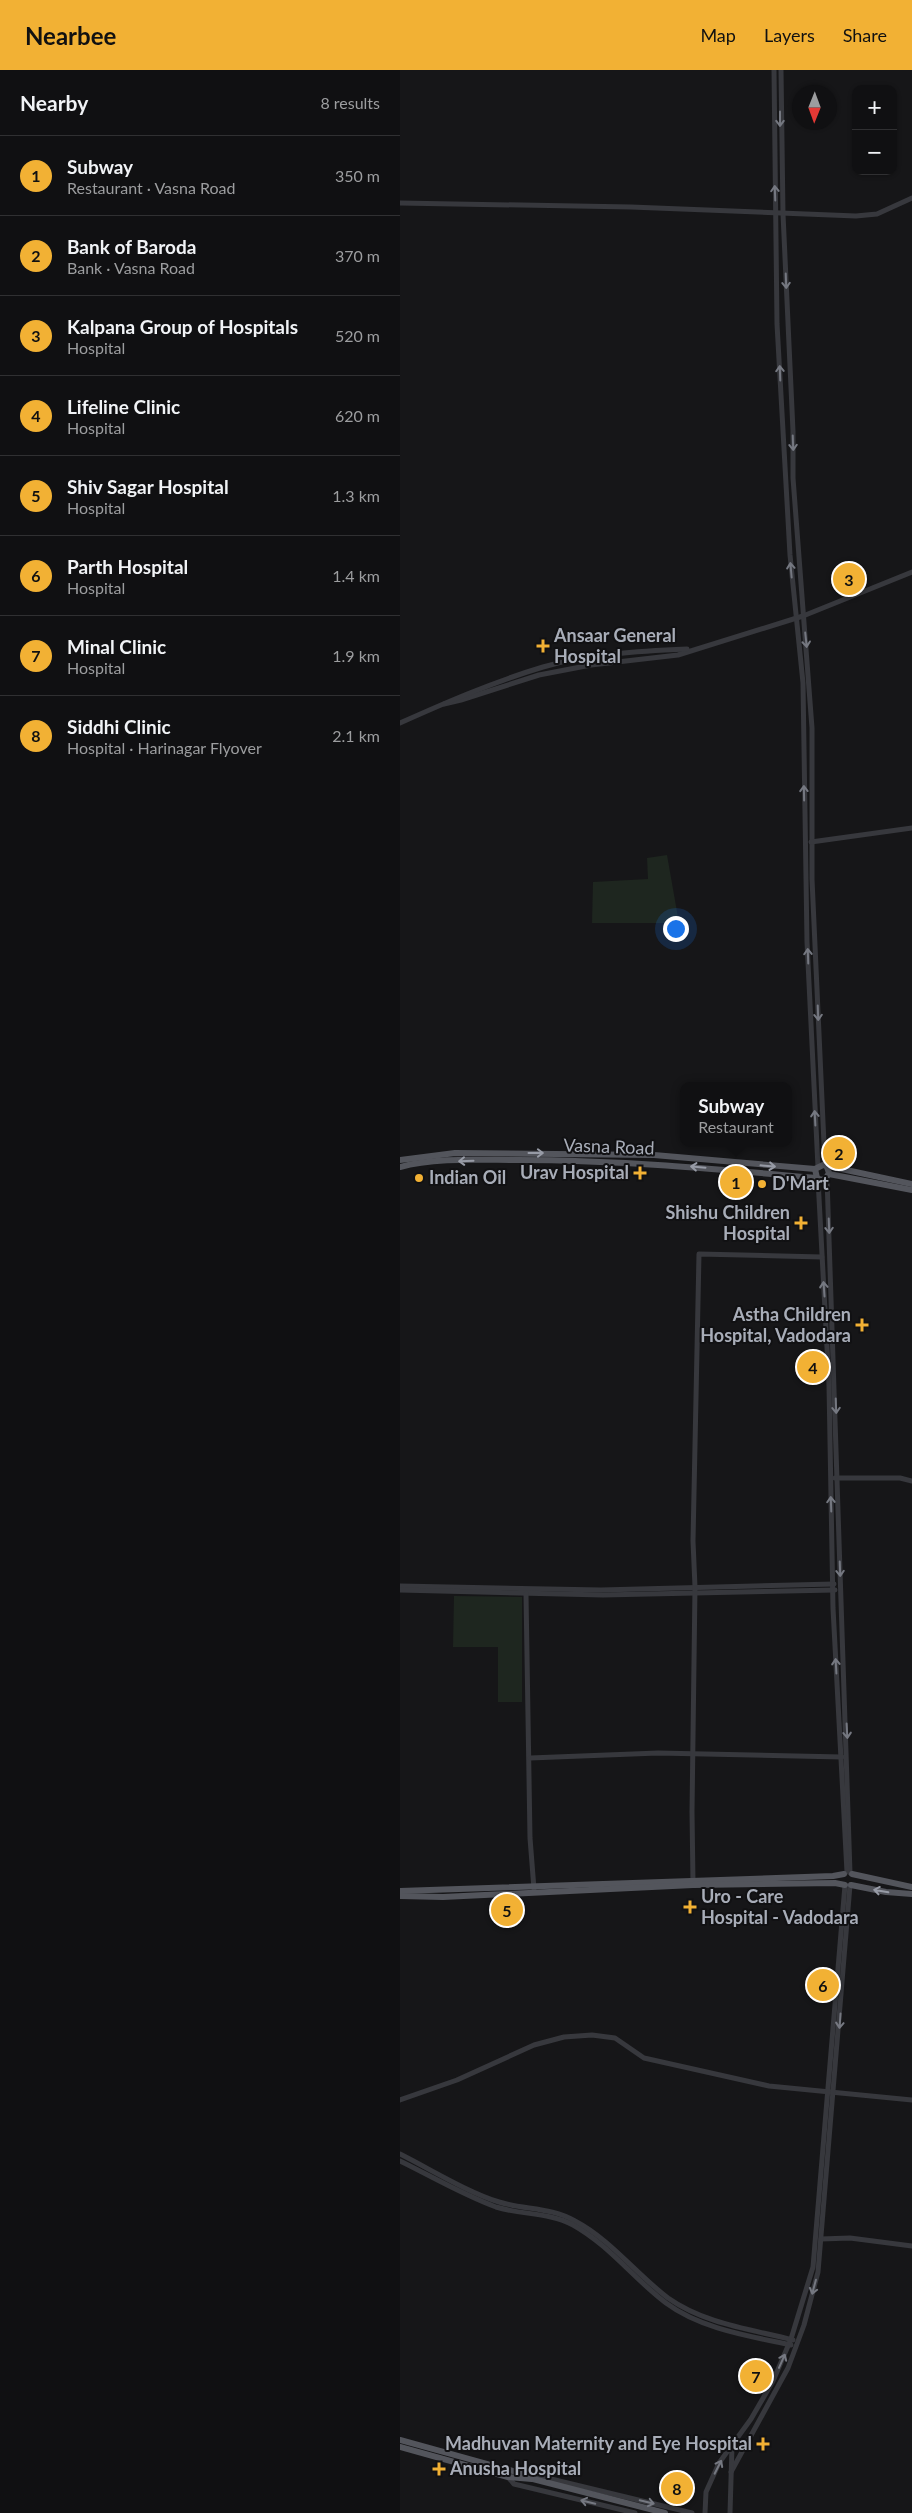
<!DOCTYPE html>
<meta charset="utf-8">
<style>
body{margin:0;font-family:Lato,sans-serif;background:#19191b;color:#f1f3f6}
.controls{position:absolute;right:15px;top:15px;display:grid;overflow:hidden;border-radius:10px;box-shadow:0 1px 4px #0004}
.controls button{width:45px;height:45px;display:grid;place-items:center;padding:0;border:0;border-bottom:1px solid #303032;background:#101012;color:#f1f3f6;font:25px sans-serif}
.compass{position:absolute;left:392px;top:15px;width:45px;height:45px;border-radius:50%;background:#101012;box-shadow:0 1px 4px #0004;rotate:181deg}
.you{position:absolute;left:275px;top:858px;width:18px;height:18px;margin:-12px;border:4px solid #fff;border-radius:50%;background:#1a73e8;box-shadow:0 0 0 8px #1a73e833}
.badge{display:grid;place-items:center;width:32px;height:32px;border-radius:50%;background:#f2b134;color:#111;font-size:16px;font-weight:700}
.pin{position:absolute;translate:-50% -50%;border:2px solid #fff;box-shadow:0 1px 5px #0006}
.popup{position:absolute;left:280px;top:1012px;width:112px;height:65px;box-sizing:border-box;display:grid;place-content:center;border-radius:10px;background:#101012;filter:drop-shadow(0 1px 4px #0005);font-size:16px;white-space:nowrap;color:#9c9d9f}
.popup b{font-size:19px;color:#f1f3f6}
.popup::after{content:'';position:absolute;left:50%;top:100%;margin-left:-10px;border:10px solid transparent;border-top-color:#101012}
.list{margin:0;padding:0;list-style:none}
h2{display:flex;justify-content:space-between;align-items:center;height:65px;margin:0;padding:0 20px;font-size:21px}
h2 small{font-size:16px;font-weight:400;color:#9c9d9f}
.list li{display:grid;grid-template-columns:32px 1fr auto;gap:15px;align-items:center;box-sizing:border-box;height:80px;padding:0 20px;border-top:1px solid #303032}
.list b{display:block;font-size:19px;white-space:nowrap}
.list p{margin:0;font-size:16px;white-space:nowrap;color:#9c9d9f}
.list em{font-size:16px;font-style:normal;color:#9c9d9f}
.map{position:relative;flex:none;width:512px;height:2443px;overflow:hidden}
header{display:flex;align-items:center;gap:30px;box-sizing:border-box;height:70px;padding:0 25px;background:#f2b134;color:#111}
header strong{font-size:24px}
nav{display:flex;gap:28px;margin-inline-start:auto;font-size:18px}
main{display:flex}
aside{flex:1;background:#101012}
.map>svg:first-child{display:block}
</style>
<header>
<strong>Nearbee</strong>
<nav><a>Map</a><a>Layers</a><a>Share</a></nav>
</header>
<main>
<aside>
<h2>Nearby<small>8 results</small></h2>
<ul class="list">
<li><span class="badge">1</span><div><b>Subway</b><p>Restaurant · Vasna Road</p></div><em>350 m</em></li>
<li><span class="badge">2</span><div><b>Bank of Baroda</b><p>Bank · Vasna Road</p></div><em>370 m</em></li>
<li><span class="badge">3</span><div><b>Kalpana Group of Hospitals</b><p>Hospital</p></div><em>520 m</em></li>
<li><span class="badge">4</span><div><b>Lifeline Clinic</b><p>Hospital</p></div><em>620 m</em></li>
<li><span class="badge">5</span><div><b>Shiv Sagar Hospital</b><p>Hospital</p></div><em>1.3 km</em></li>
<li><span class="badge">6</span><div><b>Parth Hospital</b><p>Hospital</p></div><em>1.4 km</em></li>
<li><span class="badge">7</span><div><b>Minal Clinic</b><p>Hospital</p></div><em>1.9 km</em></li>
<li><span class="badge">8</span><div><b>Siddhi Clinic</b><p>Hospital · Harinagar Flyover</p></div><em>2.1 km</em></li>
</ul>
</aside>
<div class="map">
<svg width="512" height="2443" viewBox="0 0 512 2443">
<rect width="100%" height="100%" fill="#161618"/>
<g fill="#1e261f">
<polygon points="267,785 279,853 192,853 193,812 248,809 247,788"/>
<polygon points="54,1526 122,1527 122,1632 98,1632 98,1577 53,1577"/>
</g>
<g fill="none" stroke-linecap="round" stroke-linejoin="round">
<g stroke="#37383d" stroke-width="5">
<polyline points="374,0 377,254 390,485 403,613 407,872 418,1097"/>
<polyline points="381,0 383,144 393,361 393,408 412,658 412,809 425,1096"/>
<polyline points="0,133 231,137 456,146 477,144 512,128"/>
<polyline points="44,634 61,630 139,605 191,595 278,585 403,546 512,502"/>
<path d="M0 653C47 632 93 612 143 597 188 584 240 581 287 579"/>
<polyline points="411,772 512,758"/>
<polyline points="427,1108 450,1803"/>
<polyline points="418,1109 429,1315 433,1538 447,1802"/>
<polyline points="435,1408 500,1408 512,1411"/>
<polyline points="0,1516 201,1520 434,1514"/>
<polyline points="0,1520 203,1525 435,1520"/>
<polyline points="126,1524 130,1768 134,1819"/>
<polyline points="130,1688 258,1683 442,1687"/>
<polyline points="293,1812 292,1742 295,1517 293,1471 299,1184 422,1187"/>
<polyline points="0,2030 57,2010 134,1975 164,1967 192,1965 215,1968 244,1988 369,2016 512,2030"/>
<path d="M0 2084C30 2099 67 2122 99 2132 124 2140 151 2137 175 2151 211 2170 236 2204 268 2228 305 2254 350 2259 393 2270"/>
<path d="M0 2091C31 2106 63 2125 96 2137 121 2145 149 2142 173 2155 209 2175 234 2209 266 2233 301 2259 349 2266 391 2275"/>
<polyline points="421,2169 450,2168 512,2176"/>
<polyline points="122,2402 292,2443"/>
<polyline points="331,2402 388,2298 404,2255 418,2202 450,1815"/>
<polyline points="108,2407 114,2414 235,2443"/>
<polyline points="305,2443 306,2422 319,2393 351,2349 373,2311 391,2269 413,2197 445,1815"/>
<polyline points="330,2443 332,2376"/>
</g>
<g stroke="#53555c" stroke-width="6">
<polyline points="0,1090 55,1083 254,1085 415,1099"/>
<path d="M0 1097C34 1087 82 1090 117 1090 218 1090 317 1099 417 1108"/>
<polyline points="427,1097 429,1103 426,1108 421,1110 417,1108 415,1099 423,1095 512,1114"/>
<polyline points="429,1104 512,1120"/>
<polyline points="452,1804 512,1817"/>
<polyline points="451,1815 486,1822 512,1824"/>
<polyline points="0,1821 433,1806 444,1804"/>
<polyline points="0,1826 43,1827 293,1815 435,1813 445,1815"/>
<polyline points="0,2370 120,2403 133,2409 265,2443"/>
<polyline points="0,2377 108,2407 132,2409"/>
</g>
</g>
<defs><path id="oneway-shaft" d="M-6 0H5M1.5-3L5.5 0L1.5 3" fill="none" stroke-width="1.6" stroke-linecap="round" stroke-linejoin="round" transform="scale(1.25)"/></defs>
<g stroke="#757881">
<use href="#oneway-shaft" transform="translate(380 49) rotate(90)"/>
<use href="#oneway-shaft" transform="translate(375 123) rotate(-92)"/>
<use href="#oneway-shaft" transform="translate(386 211) rotate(88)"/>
<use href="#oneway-shaft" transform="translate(380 303) rotate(-92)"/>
<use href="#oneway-shaft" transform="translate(393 373) rotate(88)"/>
<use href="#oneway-shaft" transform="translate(391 500) rotate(-95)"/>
<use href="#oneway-shaft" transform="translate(406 570) rotate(84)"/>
<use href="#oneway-shaft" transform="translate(404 723) rotate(-91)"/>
<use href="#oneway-shaft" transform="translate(408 886) rotate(-92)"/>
<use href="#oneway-shaft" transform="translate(418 943) rotate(88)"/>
<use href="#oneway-shaft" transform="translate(415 1048) rotate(-93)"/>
<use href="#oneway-shaft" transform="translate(429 1156) rotate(88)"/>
<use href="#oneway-shaft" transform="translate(424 1219) rotate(-94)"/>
<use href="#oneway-shaft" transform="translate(436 1336) rotate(88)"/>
<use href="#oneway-shaft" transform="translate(431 1434) rotate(-92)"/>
<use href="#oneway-shaft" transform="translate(440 1499) rotate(88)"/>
<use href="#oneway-shaft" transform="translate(436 1596) rotate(-93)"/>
<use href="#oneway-shaft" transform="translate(447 1661) rotate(87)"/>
<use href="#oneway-shaft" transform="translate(440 1951) rotate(94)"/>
<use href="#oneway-shaft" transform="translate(414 2217) rotate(105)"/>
<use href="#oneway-shaft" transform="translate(382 2291) rotate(-66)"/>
<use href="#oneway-shaft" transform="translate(318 2397) rotate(-63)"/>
<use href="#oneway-shaft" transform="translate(188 2432) rotate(-166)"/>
<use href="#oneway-shaft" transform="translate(247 2432) rotate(14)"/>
</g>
<g stroke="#979ba6">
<use href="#oneway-shaft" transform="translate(136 1083)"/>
<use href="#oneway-shaft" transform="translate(66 1091) rotate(178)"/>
<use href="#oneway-shaft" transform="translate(368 1096) rotate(5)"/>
<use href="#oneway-shaft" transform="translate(298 1097) rotate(-175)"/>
<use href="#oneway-shaft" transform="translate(481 1821) rotate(-170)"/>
</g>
<g fill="#f2b134" stroke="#111113" stroke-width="2">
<path d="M140.5 568.5h5v5h5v5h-5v5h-5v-5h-5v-5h5z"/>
<path d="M237.5 1095.5h5v5h5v5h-5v5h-5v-5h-5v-5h5z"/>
<circle cx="19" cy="1108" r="5"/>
<circle cx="362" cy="1114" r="5"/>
<path d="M398.5 1145.5h5v5h5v5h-5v5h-5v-5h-5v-5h5z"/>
<path d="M459.5 1247.5h5v5h5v5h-5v5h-5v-5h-5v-5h5z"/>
<path d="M287.5 1829.5h5v5h5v5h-5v5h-5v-5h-5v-5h5z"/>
<path d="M360.5 2366.5h5v5h5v5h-5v5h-5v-5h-5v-5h5z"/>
<path d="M36.5 2391.5h5v5h5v5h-5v5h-5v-5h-5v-5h5z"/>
</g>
<g text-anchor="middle" stroke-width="4" stroke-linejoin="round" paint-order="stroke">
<g font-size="18" font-weight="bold" fill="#a8adb8" stroke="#111113" text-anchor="start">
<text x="154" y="572">Ansaar General<tspan x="154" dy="21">Hospital</tspan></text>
<text x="229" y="1109" text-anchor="end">Urav Hospital</text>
<text x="29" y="1114">Indian Oil</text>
<text x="372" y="1120">D'Mart</text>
<text x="390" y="1149" text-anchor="end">Shishu Children<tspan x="390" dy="21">Hospital</tspan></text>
<text x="451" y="1251" text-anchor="end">Astha Children<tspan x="451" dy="21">Hospital, Vadodara</tspan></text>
<text x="301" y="1833">Uro - Care<tspan x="301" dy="21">Hospital - Vadodara</tspan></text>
<text x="352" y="2380" text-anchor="end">Madhuvan Maternity and Eye Hospital</text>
<text x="50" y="2405">Anusha Hospital</text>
</g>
<g font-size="18" fill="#a8adb8" stroke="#111113">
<text transform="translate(209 1077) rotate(2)" y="6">Vasna Road</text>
</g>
</g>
</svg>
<div class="controls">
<button>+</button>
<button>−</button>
</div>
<svg class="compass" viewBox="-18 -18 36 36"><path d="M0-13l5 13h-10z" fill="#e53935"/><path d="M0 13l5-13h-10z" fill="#9c9d9f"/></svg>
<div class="you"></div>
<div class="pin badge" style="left:336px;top:1112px">1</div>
<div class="popup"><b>Subway</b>Restaurant</div>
<div class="pin badge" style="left:439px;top:1083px">2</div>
<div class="pin badge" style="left:449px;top:509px">3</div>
<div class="pin badge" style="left:413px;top:1297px">4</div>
<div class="pin badge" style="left:107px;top:1840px">5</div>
<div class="pin badge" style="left:423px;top:1915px">6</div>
<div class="pin badge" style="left:356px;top:2306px">7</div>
<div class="pin badge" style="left:277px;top:2418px">8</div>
</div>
</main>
